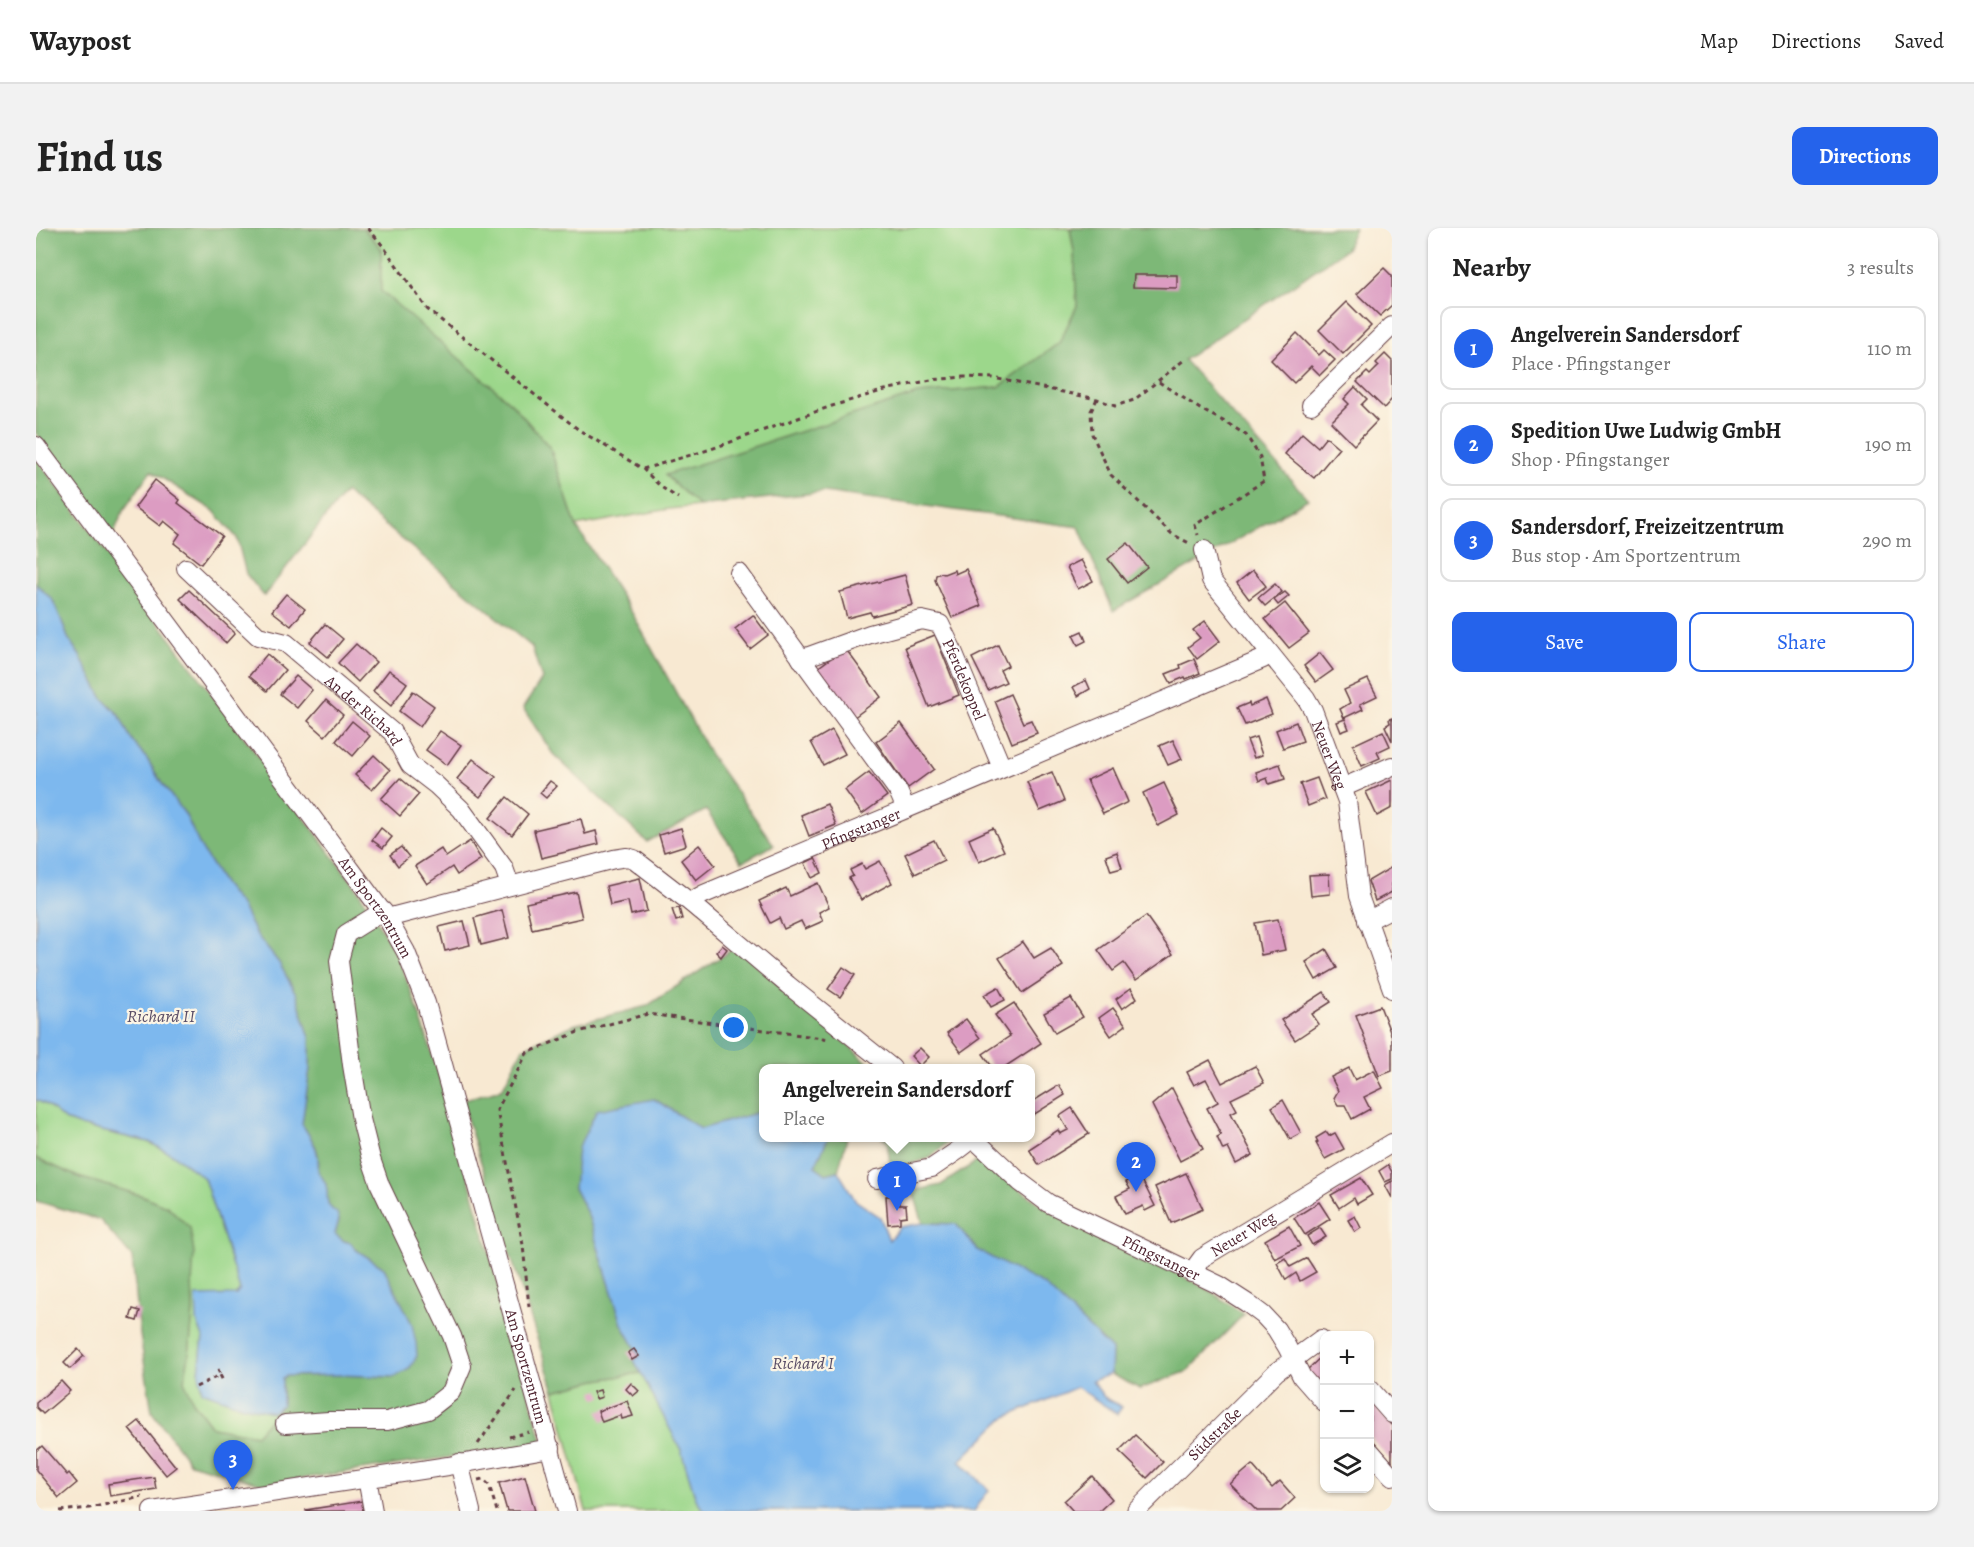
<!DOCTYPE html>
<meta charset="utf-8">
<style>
body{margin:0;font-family:Alegreya,serif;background:#f2f2f2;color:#222}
.controls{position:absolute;right:18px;bottom:18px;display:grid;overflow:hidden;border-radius:12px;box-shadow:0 2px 4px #0004}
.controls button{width:54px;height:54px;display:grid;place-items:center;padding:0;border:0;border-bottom:2px solid #e0e0e0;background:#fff;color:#222;font:30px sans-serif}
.you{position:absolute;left:698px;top:800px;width:21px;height:21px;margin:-15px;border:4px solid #fff;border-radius:50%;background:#1a73e8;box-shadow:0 0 0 9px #1a73e833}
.badge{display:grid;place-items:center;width:39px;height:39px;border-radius:50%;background:#2563eb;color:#fff;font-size:20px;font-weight:700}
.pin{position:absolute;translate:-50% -50px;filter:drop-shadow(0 2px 3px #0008)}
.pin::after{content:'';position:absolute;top:32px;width:21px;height:18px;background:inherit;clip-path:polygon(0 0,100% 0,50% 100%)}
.popup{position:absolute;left:723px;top:836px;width:276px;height:78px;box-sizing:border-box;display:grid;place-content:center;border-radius:12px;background:#fff;filter:drop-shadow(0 2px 4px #0005);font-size:20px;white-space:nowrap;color:#767676}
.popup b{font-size:22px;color:#222}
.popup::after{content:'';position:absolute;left:50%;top:100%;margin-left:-12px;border:12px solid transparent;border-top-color:#fff}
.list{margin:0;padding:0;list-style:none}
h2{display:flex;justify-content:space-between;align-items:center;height:78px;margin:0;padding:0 24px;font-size:26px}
h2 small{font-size:20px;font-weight:400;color:#767676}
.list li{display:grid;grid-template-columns:39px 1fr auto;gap:18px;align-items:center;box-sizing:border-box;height:84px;margin:0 12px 12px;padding:0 12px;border:2px solid #e0e0e0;border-radius:12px}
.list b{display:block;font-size:22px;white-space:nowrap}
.list p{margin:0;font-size:20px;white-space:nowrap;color:#767676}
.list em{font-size:20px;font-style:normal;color:#767676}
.actions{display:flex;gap:12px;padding:18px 24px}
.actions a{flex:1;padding:14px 0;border:2px solid #2563eb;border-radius:12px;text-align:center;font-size:21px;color:#2563eb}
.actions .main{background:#2563eb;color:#fff}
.icon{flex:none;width:33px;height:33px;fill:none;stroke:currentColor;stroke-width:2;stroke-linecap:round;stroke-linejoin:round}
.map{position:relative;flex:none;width:1356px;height:1283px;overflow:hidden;border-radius:12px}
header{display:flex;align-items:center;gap:36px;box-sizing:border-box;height:84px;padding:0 30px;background:#fff;border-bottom:2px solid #e0e0e0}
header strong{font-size:28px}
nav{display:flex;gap:33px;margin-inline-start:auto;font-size:21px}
.intro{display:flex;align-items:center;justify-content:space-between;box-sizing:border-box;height:144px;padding:0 36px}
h1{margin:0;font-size:42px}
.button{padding:15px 27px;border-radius:12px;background:#2563eb;color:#fff;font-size:21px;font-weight:700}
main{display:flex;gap:36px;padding:0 36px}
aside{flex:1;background:#fff;border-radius:12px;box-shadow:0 2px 4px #0004}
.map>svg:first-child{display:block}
</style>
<header>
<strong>Waypost</strong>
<nav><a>Map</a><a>Directions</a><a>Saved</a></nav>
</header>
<div class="intro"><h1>Find us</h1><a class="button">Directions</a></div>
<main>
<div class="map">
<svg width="1356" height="1283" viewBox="0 0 1356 1283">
<rect width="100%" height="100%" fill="#fcf5e5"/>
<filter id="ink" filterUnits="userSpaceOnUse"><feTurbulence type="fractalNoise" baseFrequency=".0167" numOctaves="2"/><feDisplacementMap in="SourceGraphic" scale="12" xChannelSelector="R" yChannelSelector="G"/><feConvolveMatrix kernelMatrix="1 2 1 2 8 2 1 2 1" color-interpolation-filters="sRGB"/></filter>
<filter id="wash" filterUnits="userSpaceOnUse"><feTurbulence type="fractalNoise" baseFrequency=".008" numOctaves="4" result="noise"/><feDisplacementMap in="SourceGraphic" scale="24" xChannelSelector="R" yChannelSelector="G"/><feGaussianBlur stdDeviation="1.35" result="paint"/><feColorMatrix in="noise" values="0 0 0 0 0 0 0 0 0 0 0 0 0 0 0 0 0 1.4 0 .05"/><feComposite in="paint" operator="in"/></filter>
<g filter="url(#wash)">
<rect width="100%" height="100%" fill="#f8e9d2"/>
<g fill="#9cd78b" stroke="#737b5b" stroke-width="1.5">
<polygon points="328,0 1034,0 1038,23 1041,78 1023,115 963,159 882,166 630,248 663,278 633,281 540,298 514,220 476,176 344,63 345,20"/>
<polygon points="0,872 9,876 29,892 45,898 112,914 136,926 168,950 204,1062 200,1067 161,1093 167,1109 163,1145 166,1163 207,1178 246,1177 220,1207 176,1199 158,1175 148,1153 153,1128 157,1082 154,1000 132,979 107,968 42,949 0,930"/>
<polygon points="605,1145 645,1222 660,1271 669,1283 550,1283 518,1163 561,1152"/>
</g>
<g fill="#7db877" stroke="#646c51" stroke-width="1.5">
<polygon points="0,0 327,0 345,20 345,63 476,176 514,220 540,298 596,385 675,528 738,617 706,634 670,582 611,614 517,526 487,480 506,451 496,419 309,264 228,368 210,346 201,310 177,282 115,243 87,283 77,307 0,205"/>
<polygon points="1034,0 1319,0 1310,21 1148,132 1272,271 1077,383 1043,299 788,264 663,278 629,247 882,166 963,159 1023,115 1041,78 1038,23"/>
<path d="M0 230 322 662 360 725 381 779 410 869 507 1216 227 1256 154 1235 116 1184 104 1107 96 1029 64 992 0 973V930L42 949 107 968 132 979 154 1000 158 1025 156 1057 157 1082 153 1128 148 1153 158 1175 176 1199 220 1207 246 1177V1150L250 1148 302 1147 359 1149 376 1096 348 1040 319 1021 315 1015 308 1013 299 1006 303 992 294 980 291 972 290 957 282 943C285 921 277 914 266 896L274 840V810L260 766 243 735 219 705 206 679 188 657 165 620 149 586 126 556 111 531 95 511 83 487 66 469 44 428 32 410 25 391 16 372 0 356Z"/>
<polygon points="700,719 838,840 728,840 727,883 665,901 618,871 538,960 552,987 586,1096 604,1128 598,1132 605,1145 561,1152 518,1163 425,872 466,861 487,820 537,797 611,778"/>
<polygon points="792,910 811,910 802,943 790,946 779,938"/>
<polygon points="846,910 916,910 894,930 855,942 851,913"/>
<polygon points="943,932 1010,980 1168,1059 1208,1086 1152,1143 1104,1161 1075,1146 1076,1122 1008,1057 941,1022 920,996 887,995 877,963 905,957"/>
</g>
<g fill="#7db8ee" stroke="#646c8c" stroke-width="1.5">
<path d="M0 356 16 371 25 391 32 410 44 428 66 469 83 487 95 511 111 531 126 556 149 586 165 620 188 657 206 679 219 705 243 735 260 766 274 810V840L266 896C277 914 284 921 282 943 284 947 289 952 290 957 294 970 286 975 301 985L303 992 299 1006 308 1013 315 1015 319 1021 348 1040 376 1096 380 1115 381 1128 373 1141 359 1149 302 1147 250 1148 246 1150V1177L236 1184 207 1178 166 1163 163 1145 167 1109 161 1093 160 1068 200 1067 204 1062 168 950 136 926 113 914 45 898 29 892 9 876 0 872Z"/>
<polygon points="618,871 665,901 727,883 728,910 792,910 779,938 790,946 802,943 819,972 844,989 853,1012 864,999 887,995 920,996 941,1022 1008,1057 1076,1122 1075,1146 1056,1153 1068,1169 1086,1179 1081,1186 1041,1159 968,1190 924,1233 953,1262 938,1283 669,1283 660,1271 645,1222 598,1132 604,1128 586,1096 552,987 538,960 542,920 561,882"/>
</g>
<g id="blocks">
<g fill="#dc9cc2">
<polygon points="1348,40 1356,48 1356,77 1344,88 1321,66"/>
<polygon points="1098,47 1141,47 1141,60 1097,59"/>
<polygon points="1311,74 1335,98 1307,126 1283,102"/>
<polygon points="1261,105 1283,127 1288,122 1299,132 1284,147 1275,138 1258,155 1235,132"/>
<polygon points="1349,126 1356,133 1356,171 1348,180 1321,154 1331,144 1334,147 1343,138 1340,135"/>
<polygon points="1319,159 1331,171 1325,177 1341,193 1318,217 1295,194 1313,176 1308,171"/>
<polygon points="1266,205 1282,219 1290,209 1303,220 1278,250 1249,226"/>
<polygon points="119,252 144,272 142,275 186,308 165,336 138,315 144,306 128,293 124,298 99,279"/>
<polygon points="1092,315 1111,339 1091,355 1072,331"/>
<polygon points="1045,332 1057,353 1042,361 1031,339"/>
<polygon points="930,341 945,378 916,390 899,352 900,347 905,345 908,346 918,342 919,346"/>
<polygon points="1217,342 1230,358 1213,371 1201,355"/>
<polygon points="869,347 877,377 836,388 834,384 811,390 804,364"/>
<polygon points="1239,356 1246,364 1229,378 1222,370"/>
<polygon points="153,362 199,405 190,415 144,371"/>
<polygon points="1249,364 1253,368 1242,377 1238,372"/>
<polygon points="250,366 269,381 255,398 236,383"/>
<polygon points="1249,375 1273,405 1253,420 1229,391"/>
<polygon points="717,387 732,407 714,421 699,401"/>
<polygon points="1169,393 1184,413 1161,431 1152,419 1164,410 1157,402"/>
<polygon points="289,396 307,411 292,429 274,414"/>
<polygon points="1046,403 1050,413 1042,417 1037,407"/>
<polygon points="899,407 923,467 893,479 869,419"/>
<polygon points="320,416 340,434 322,454 302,435"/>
<polygon points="962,417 972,438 964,442 970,454 952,462 936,430"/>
<polygon points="809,420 845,469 817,490 780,441"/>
<polygon points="1284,425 1297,442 1280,454 1268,438"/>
<polygon points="231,426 249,442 231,463 213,448"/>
<polygon points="1158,431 1164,445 1150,451 1149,449 1135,455 1130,446 1145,440 1144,437"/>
<polygon points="353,442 371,455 355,478 337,463"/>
<polygon points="260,448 276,462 261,480 244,466"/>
<polygon points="1332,451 1341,468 1324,476 1327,481 1308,490 1304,481 1314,475 1308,462"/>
<polygon points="1050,452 1054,461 1042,468 1037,459"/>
<polygon points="377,463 398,478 384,499 363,483"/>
<polygon points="974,466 987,495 995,492 1001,505 976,515 959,473"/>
<polygon points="1230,471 1236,486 1209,497 1201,480 1213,475 1214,478"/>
<polygon points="290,472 307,487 289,508 272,493"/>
<polygon points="1356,490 1356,513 1349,498 1354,495 1353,491"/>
<polygon points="1309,491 1313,501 1305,504 1301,494"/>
<polygon points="316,493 334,508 317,528 300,513"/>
<polygon points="1260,494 1267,513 1247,520 1240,502"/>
<polygon points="865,495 898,541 872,560 840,514"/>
<polygon points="796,502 809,526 787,537 775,514"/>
<polygon points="404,503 425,517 411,537 390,522"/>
<polygon points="1347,503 1354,518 1341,524 1344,530 1326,538 1317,517"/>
<polygon points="1220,509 1226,527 1218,530 1211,512"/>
<polygon points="1137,512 1146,531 1132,537 1123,518"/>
<polygon points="338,527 354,542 336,562 319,547"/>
<polygon points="437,531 460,549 444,569 421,551"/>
<polygon points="1244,536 1249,551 1233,556 1231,550 1223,553 1220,544"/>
<polygon points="1077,540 1092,574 1067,586 1051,552"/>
<polygon points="833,544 851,568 826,586 809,562"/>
<polygon points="1016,544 1028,573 1004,583 991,554"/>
<polygon points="364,550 383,566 364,588 345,571"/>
<polygon points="1281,550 1289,571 1272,578 1264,556"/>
<polygon points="1356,552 1356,580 1341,588 1330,564"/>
<polygon points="514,553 521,558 510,570 504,565"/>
<polygon points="1128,555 1143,587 1122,598 1107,565"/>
<polygon points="471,569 492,586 476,607 454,590"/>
<polygon points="791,576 800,597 773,608 765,587"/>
<polygon points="545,591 549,606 560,603 563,616 505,630 498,602"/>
<polygon points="345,600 356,609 347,620 336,612"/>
<polygon points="645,600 650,617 628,624 623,607"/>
<polygon points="957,600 968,623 943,634 933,611"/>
<polygon points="898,612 908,632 879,646 869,626"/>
<polygon points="434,613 445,631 421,647 416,639 391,656 379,638 405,621 410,629"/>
<polygon points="663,617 679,637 660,652 645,632"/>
<polygon points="365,619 373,629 362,638 354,627"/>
<polygon points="1081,624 1086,640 1075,643 1070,628"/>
<polygon points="779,630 786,645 776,650 769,635"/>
<polygon points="844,633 856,655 825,672 813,650 817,648 814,642 826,636 829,641"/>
<polygon points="1356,639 1356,664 1339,673 1332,653"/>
<polygon points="1293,646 1294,666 1275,668 1273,647"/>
<polygon points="604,650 611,683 595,687 592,673 574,677 570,658"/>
<polygon points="782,655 793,679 783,684 787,693 769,701 765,693 748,701 743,690 734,695 723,673 750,660 754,668"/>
<polygon points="540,664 546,690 496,701 490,675"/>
<polygon points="643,680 646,691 640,693 636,681"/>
<polygon points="466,682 473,710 445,717 438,690"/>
<polygon points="1110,688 1137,726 1100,752 1088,735 1077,743 1062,722"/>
<polygon points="1242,691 1249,722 1225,727 1219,695"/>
<polygon points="428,693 434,717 409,723 403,699"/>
<polygon points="987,714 998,730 1015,720 1027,738 986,765 963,730"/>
<polygon points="686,717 691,721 685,729 680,724"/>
<polygon points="1290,721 1301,740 1280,752 1270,734"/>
<polygon points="807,739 819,747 804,769 792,761"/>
<polygon points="962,759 969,772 955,779 948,767"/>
<polygon points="1095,760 1101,770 1086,781 1080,771"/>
<polygon points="1288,764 1295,774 1276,786 1283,796 1259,812 1245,792"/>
<polygon points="1035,770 1047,789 1019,805 1008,785"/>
<polygon points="978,775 1005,815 967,840 957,840 947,826 974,808 959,787"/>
<polygon points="1344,778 1356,809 1356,843 1343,848 1320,787"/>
<polygon points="1077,780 1090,797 1075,808 1063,790"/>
<polygon points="930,791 944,810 925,824 911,805"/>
<polygon points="884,820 893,829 884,838 875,828"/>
<polygon points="1174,832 1186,855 1219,838 1228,855 1195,871 1201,882 1195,885 1217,927 1200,936 1192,920 1187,922 1181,909 1185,907 1171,880 1182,874 1170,851 1158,857 1151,844"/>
<polygon points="1313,840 1319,852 1338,842 1347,860 1328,869 1334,881 1316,891 1309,877 1302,877 1298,870 1302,863 1295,849"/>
<polygon points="1023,857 1029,867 994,889 994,875"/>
<polygon points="1136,860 1167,921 1144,933 1116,877"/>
<polygon points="1247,872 1265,905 1254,911 1236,879"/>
<polygon points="1036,880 1053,906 1003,937 993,921 1022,902 1024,906 1032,902 1024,888"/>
<polygon points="1290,904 1293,908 1299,905 1308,921 1289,931 1280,915 1282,914 1280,910"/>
<polygon points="1352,937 1356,944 1356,951 1349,954 1343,943"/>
<polygon points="1150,945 1167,981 1135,995 1119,959"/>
<polygon points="1104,948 1119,978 1109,983 1107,978 1089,986 1080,968 1094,961 1090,954"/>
<polygon points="1325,950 1336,967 1321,976 1318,970 1303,980 1295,967"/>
<polygon points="1356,953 1356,970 1349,957"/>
<polygon points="862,967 863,977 870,977 871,988 864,989 864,995 852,996 850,968"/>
<polygon points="1283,974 1294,991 1269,1007 1258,990"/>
<polygon points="1319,988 1325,1000 1319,1004 1312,992"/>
<polygon points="1253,998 1264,1018 1239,1031 1229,1012"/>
<polygon points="1284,1000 1290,1009 1276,1017 1271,1008"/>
<polygon points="1249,1030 1254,1039 1271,1030 1280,1044 1264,1053 1260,1045 1250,1052 1241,1035"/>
<polygon points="97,1081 104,1083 101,1093 94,1091"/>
<polygon points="42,1121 48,1128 34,1141 28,1135"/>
<polygon points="598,1121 603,1128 596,1132 592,1125"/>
<polygon points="1288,1126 1288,1160 1271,1142"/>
<polygon points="25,1153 34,1163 7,1186 0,1179 0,1175"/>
<polygon points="595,1155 603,1163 597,1168 590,1161"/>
<polygon points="564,1162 566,1169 560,1171 557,1164"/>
<polygon points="591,1173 597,1188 586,1191 585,1187 566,1194 562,1183"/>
<polygon points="1334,1173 1356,1198 1356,1234 1334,1209"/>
<polygon points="103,1193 140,1239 130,1247 93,1201"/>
<polygon points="1099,1207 1127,1234 1111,1250 1083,1223"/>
<polygon points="6,1218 31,1247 33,1245 41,1255 23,1270 0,1242 0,1223"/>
<polygon points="1216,1237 1236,1260 1244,1253 1259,1270 1245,1283 1221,1283 1194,1256"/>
<polygon points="489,1248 499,1283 471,1283 463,1255"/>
<polygon points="1056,1248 1076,1271 1063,1283 1037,1283 1028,1273"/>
<polygon points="118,1249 120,1261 74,1268 72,1256"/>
<polygon points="326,1273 327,1283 270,1283 270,1282"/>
</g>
</g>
</g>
<g filter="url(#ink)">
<use href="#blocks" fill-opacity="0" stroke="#643d44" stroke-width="1.5"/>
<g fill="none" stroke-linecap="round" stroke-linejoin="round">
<g stroke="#643d44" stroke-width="20">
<g id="minor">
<polyline points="1275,177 1356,98"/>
<path id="s1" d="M0 218 351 690 370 724 390 775 531 1283"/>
<path id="s2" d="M1168 322 1175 352 1270 470 1277 482 1311 573 1323 668 1356 761"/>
<path id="s3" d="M150 340 222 408 250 415 356 504 374 537 400 557 425 581 468 640 474 657"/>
<polyline points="703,345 862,563 870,581"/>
<path id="s4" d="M765 431 834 406 886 392 904 396 917 423 966 540"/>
<polyline points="1306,560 1356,538"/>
<path id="s5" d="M655 675 659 671 668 666 1227 431 1234 426"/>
<polyline points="351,690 578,631 591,629 598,631 655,675 752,757 856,840"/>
<polyline points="1331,693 1356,680"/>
<path id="s6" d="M937 910 984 954 1012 975 1183 1057 1211 1075 1227 1087 1240 1101 1251 1119 1266 1149 1288 1174"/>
<polyline points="841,951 896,940 921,923 938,910"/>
<path id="s7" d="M1155 1045 1166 1030 1356 915"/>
<polyline points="1334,1161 1356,1186"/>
<polyline points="249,1196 293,1193 351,1193 392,1182 415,1164 426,1138 416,1108 344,957 335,931 325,891 316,837 303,733 310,706 347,683"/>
<polyline points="1334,1223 1356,1248"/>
<polyline points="423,1235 435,1283"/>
<polyline points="331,1250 337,1283"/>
<polyline points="116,1283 412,1238 515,1220"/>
<path id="s8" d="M1100 1283 1240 1144 1285 1111 1288 1114"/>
</g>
</g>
<g stroke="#643d44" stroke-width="3" stroke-dasharray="4.5 4.5" stroke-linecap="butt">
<polyline points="332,0 347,18 391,81 543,202 607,241 625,259 642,270"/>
<polyline points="1123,154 1164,181 1191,195 1210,207 1224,229 1228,253 1159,297 1162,307"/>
<polyline points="1061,171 1055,183 1056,206 1075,247 1136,306 1153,315"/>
<polyline points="607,241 672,222 796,178 849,162 895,152 928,149 957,150 1061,171 1079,178 1098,172 1148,132"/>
<polyline points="493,1079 487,1017 461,882 491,825 542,804 612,786 794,811"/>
<polyline points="182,1141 184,1147"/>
<polyline points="160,1159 184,1147 188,1155"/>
<polyline points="473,1209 493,1204"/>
<polyline points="442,1216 480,1162"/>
<polyline points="442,1252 447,1251 453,1257 461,1283"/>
<polyline points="0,1281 7,1283"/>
<polyline points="24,1283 53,1280 106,1269"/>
</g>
<use href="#minor" stroke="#fff" stroke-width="18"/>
</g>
</g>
<g text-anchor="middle" stroke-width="4.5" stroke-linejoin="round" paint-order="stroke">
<g font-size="16" fill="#4a1f2b" stroke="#fcf5e5">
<text dy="6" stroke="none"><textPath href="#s4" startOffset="206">Pferdekoppel</textPath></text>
<text dy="6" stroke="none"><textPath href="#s3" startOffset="231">An der Richard</textPath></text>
<text dy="6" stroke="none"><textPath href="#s2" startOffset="244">Neuer Weg</textPath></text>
<text dy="6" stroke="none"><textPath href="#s5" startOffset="186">Pfingstanger</textPath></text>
<text dy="6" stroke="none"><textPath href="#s1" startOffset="573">Am Sportzentrum</textPath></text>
<text dy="6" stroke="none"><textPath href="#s7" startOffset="66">Neuer Weg</textPath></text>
<text dy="6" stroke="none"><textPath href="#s6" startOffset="225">Pfingstanger</textPath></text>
<text dy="6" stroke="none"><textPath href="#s1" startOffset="1059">Am Sportzentrum</textPath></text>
<text dy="6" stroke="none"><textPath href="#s8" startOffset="110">Südstraße</textPath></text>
</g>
<g font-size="18" font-style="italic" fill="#594d66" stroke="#fcf5e5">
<text x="125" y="794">Richard II</text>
<text x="767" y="1141">Richard I</text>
</g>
</g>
</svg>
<div class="controls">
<button>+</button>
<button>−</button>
<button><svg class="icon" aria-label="layers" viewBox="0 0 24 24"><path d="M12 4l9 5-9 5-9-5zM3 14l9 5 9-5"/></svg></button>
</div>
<div class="you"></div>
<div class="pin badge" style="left:861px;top:983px">1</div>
<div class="popup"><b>Angelverein Sandersdorf</b>Place</div>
<div class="pin badge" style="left:1100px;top:964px">2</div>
<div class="pin badge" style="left:197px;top:1262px">3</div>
</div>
<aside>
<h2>Nearby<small>3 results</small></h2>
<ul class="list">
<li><span class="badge">1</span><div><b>Angelverein Sandersdorf</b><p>Place · Pfingstanger</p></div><em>110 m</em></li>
<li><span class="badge">2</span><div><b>Spedition Uwe Ludwig GmbH</b><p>Shop · Pfingstanger</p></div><em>190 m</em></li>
<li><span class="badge">3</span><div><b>Sandersdorf, Freizeitzentrum</b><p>Bus stop · Am Sportzentrum</p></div><em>290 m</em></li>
</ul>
<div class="actions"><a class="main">Save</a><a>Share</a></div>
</aside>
</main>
